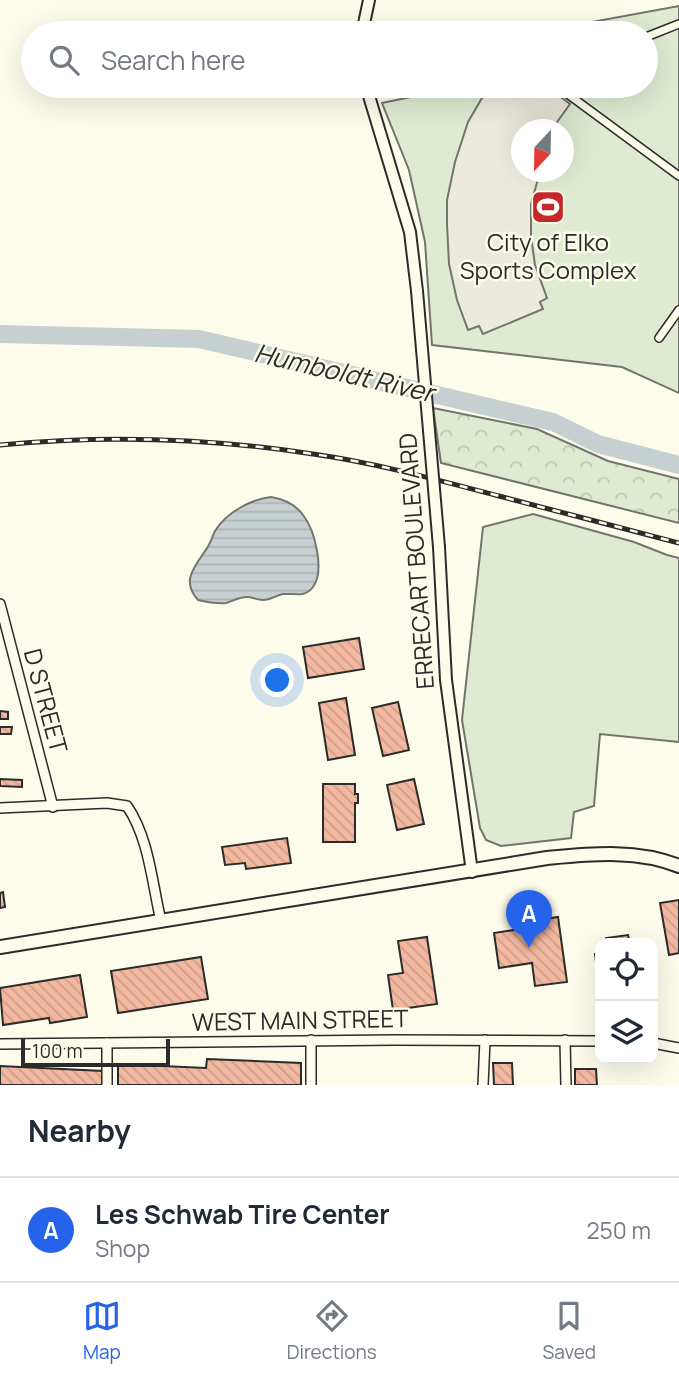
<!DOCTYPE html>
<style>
body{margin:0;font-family:Manrope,sans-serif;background:#f6f6f7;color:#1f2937}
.controls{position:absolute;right:21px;bottom:21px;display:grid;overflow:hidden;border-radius:14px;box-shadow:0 7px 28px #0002}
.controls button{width:63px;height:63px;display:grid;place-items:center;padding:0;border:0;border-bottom:2px solid #e0e1e3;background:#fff;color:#1f2937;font:35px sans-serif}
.compass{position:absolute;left:511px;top:119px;width:63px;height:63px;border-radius:50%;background:#fff;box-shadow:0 7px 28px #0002;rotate:202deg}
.scale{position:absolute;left:21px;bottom:18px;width:149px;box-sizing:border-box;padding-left:7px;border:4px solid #2b2b2b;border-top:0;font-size:19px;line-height:24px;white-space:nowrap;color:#2b2b2b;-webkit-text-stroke:5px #fdfbea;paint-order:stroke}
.you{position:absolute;left:278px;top:681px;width:24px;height:24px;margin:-18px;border:5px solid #fff;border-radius:50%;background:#1a73e8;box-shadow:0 0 0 10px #1a73e833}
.badge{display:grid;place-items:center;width:46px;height:46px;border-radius:50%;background:#2563eb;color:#fff;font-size:23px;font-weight:700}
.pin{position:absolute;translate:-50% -58px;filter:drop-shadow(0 2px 4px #0008)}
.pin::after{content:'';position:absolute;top:37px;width:24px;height:21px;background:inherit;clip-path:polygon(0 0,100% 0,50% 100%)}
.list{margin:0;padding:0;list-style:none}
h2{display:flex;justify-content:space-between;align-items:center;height:91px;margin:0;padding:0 28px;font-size:30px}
h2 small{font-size:23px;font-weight:400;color:#747a83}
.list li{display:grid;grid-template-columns:46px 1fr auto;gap:21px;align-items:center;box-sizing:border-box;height:105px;padding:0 28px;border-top:2px solid #e0e1e3}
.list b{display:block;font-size:26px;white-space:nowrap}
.list p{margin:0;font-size:23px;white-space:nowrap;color:#747a83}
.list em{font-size:23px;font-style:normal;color:#747a83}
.icon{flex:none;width:38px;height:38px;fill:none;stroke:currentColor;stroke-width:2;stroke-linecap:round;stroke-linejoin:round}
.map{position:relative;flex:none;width:679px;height:1085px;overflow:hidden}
.search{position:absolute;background:#fff;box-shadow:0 7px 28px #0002;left:21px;right:21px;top:21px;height:77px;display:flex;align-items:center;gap:18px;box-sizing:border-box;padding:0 24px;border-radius:38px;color:#747a83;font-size:26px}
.sheet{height:196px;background:#fff}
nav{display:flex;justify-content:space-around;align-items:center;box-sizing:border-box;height:98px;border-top:2px solid #e0e1e3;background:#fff;font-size:19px;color:#747a83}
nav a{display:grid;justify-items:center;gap:4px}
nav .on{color:#2563eb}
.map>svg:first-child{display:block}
</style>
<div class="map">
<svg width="679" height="1085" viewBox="0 0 679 1085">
<defs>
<pattern id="forest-crowns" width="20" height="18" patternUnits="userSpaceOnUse" patternTransform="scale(1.75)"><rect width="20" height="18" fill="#deebd1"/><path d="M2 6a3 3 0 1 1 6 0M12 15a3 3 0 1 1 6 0" fill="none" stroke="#bfcab4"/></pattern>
<pattern id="water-rules" width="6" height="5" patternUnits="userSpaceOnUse" patternTransform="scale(1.75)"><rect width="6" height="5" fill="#c7d0d0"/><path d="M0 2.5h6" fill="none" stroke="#abb3b3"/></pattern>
<pattern id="building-back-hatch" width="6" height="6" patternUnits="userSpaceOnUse" patternTransform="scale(1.75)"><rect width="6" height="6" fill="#f2b8a0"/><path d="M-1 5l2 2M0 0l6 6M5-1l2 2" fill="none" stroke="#d09e8a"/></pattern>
</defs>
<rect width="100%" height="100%" fill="#fdfbea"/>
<g fill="#deebd1" stroke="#74746e" stroke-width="2" fill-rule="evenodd">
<path d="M679 6V393L622 367 432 345 425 242 409 170 382 103 430 93 429 86H646V33H532ZM522 130H564V172H522Z"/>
<polygon points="533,514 634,542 667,555 679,558 679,742 600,734 594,806 574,812 571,838 501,846 486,840 480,828 462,720 483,527"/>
</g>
<polygon fill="url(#forest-crowns)" stroke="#74746e" stroke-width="2" points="433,408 537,429 608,461 679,479 679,523 441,463"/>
<polygon fill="#eceadb" stroke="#74746e" stroke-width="2" points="489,86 500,90 503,86 546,86 570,104 552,129 522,130 522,172 540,172 531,204 531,237 535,265 547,298 540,302 543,309 483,334 479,326 468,330 457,300 449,264 447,224 447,200 455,162 468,122"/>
<path fill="url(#water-rules)" stroke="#74746e" stroke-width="2" d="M271 497C284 499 295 504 303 515 315 530 325 571 313 587 305 598 295 593 283 594 276 595 271 600 263 600 257 600 252 597 247 597 239 597 233 601 226 603 217 604 207 602 198 600 181 581 194 568 205 551 210 545 212 537 215 531 226 513 251 499 271 497Z"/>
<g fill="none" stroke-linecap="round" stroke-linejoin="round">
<polyline stroke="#c7d0d0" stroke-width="18" points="0,334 199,339 553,422 598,444 679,465"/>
</g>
<g fill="url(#building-back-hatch)" stroke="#2b2b2b" stroke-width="2">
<polygon points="359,638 364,669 308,678 303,647"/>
<polygon points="346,698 355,755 328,760 319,703"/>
<polygon points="398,702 409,750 383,756 372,708"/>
<polygon points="0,711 8,712 8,719 0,719"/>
<polygon points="0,727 12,727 11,734 0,734"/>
<polygon points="0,779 22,780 22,787 0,786"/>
<polygon points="414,779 424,824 397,830 387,785"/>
<polygon points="323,784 355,784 355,794 358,794 358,803 355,803 355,842 323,842"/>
<polygon points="287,838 291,863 246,869 245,863 225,865 222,847"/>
<polygon points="3,892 5,907 0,908 0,893"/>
<polygon points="679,900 679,953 669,955 660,903"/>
<polygon points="558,917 567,982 535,986 532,963 499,968 494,933 527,928 526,922"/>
<polygon points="628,935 630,943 607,943 606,938"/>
<polygon points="427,937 437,1004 393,1010 388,975 403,973 398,941"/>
<polygon points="595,954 600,954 600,969 597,970"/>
<polygon points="201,957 208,999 118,1013 111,971"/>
<polygon points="80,975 87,1017 50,1023 49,1018 3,1025 0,988"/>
<polygon points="207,1059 301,1063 301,1085 118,1085 118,1064 206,1068"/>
<polygon points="493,1063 512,1063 513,1085 494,1085"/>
<polygon points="0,1066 103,1071 102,1085 0,1085"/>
<polygon points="575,1069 596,1069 597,1085 575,1085"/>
</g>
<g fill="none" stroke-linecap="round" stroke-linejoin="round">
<g stroke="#2b2b2b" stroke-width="10">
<g id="pedestrian">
<polyline points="646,37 679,24"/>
<polyline points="577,86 569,95 679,176"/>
<polyline points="659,338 679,310"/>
</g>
</g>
<g stroke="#2b2b2b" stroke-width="12">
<g id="minor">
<polyline points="0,604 53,807"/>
<path d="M0 808 107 803 127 806C149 838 152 883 161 921"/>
<polyline points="311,1040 311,1085"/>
<polyline points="565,1040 566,1085"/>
<polyline points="107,1043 107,1085"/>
<polyline points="653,1043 679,1048"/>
<polyline points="0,1044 394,1040 600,1041"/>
<polyline points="483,1085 485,1040"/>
</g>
</g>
<g stroke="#2b2b2b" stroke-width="14">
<g id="tertiary">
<polyline points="362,33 369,0"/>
<polyline points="366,86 410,232 417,291"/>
<polyline points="439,547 446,680 472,872"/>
</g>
</g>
<g stroke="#2b2b2b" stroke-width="16">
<path id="secondary" d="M0 947 547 858C591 854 637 849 679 866"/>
</g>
<use href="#pedestrian" stroke="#fdfbea" stroke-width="7"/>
<use href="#minor" stroke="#fdfbea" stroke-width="9"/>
<use href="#tertiary" stroke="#fdfbea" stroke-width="10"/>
<use href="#secondary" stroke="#fdfbea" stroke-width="12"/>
<g stroke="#2b2b2b" stroke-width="5">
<path id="rail" d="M0 445C104 435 209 438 313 454 376 463 438 480 499 496 559 512 619 527 679 543"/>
</g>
<use href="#rail" stroke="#fdfbea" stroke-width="2.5" stroke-dasharray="8" stroke-linecap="butt"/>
<g stroke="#2b2b2b" stroke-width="14" stroke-linecap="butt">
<polyline id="tertiary-bridge" points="417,291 439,547"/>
</g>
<use href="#tertiary-bridge" stroke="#fdfbea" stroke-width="10"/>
</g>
<defs>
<g id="stadium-square" transform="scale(1.75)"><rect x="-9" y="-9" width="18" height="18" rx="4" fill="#c62828" stroke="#fdfbea"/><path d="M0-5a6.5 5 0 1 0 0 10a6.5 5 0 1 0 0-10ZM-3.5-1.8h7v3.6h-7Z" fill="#fff"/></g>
</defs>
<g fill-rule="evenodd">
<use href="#stadium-square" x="548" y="207"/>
</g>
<g text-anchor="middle" stroke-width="5" stroke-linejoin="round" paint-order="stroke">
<g font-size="24" fill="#2b2b2b" stroke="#fdfbea">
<text x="548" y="251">City of Elko<tspan x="548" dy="28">Sports Complex</tspan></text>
</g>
<g font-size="24" fill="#2b2b2b" stroke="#fdfbea">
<text transform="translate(417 561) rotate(-94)" y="8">ERRECART BOULEVARD</text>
<text transform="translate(45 701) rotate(75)" y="8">D STREET</text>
<text transform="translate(300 1021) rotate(-1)" y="8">WEST MAIN STREET</text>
</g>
<g font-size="26" font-style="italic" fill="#2b2b2b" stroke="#fdfbea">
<text transform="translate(344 373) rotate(13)" y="9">Humboldt River</text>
</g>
</g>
</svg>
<div class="controls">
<button><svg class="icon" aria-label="locate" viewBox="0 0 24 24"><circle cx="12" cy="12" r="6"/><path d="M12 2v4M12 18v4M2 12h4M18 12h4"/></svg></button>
<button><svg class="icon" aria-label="layers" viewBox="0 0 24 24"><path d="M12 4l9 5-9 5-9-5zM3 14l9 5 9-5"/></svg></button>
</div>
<svg class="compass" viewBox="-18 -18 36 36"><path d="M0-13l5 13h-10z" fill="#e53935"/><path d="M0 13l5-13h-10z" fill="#747a83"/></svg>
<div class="scale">100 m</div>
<div class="you"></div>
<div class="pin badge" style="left:529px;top:948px">A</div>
<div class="search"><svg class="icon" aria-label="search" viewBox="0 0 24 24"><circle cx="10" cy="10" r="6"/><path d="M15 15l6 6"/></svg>Search here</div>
</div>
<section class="sheet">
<h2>Nearby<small></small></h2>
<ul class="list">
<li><span class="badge">A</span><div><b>Les Schwab Tire Center</b><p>Shop</p></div><em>250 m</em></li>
</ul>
</section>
<nav>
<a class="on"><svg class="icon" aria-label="map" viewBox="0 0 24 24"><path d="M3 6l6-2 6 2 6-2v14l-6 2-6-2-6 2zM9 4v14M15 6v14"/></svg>Map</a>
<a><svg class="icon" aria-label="directions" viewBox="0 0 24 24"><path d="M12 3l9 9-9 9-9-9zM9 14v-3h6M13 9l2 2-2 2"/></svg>Directions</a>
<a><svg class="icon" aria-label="saved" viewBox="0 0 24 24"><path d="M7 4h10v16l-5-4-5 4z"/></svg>Saved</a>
</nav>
